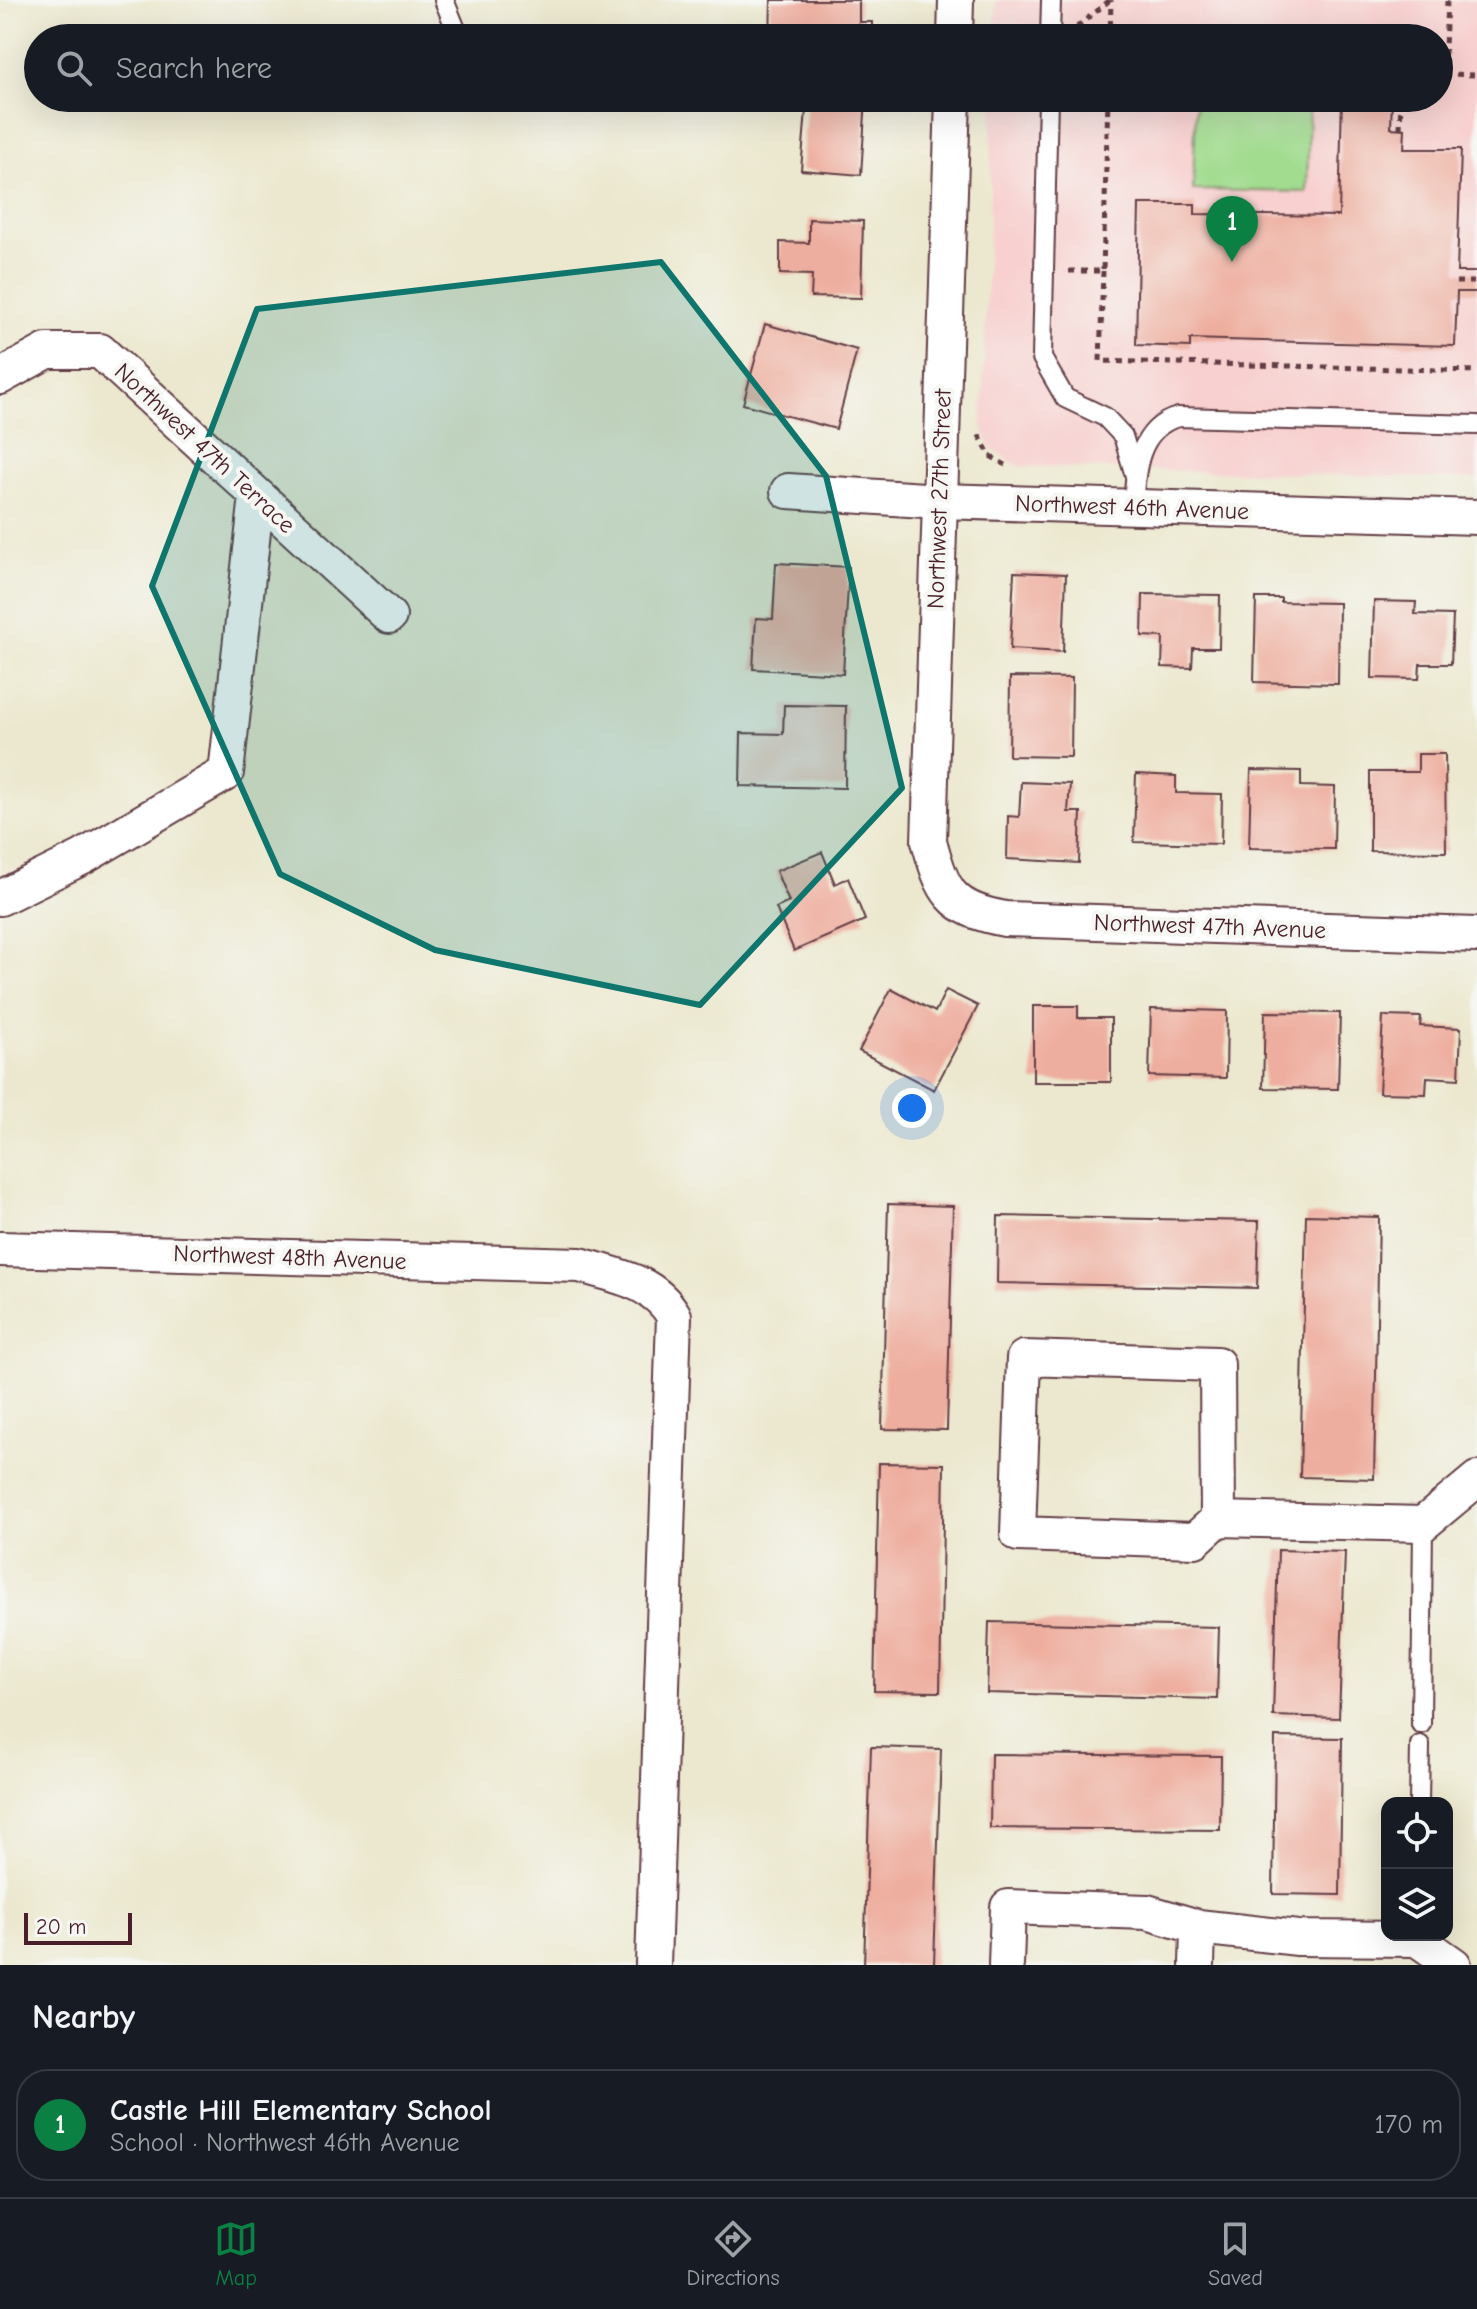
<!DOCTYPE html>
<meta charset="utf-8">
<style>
body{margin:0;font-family:"Comic Neue",sans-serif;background:#242831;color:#f1f3f6}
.controls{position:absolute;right:24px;bottom:24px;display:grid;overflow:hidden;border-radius:16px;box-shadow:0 8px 32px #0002}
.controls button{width:72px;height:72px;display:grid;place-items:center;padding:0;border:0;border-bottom:2px solid #363941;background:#171b24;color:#f1f3f6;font:40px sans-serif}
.scale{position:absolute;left:24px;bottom:20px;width:108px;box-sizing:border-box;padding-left:8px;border:4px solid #4a1f2b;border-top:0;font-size:22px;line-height:28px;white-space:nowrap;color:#4a1f2b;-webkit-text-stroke:6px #f6f6f2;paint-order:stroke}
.you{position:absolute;left:912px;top:1108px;width:28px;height:28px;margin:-20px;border:6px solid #fff;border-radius:50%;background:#1a73e8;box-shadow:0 0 0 12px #1a73e833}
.badge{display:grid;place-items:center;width:52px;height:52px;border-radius:50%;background:#0b8043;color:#fff;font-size:26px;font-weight:700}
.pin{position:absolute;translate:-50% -66px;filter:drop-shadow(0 2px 4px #0008)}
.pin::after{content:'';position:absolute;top:42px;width:28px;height:24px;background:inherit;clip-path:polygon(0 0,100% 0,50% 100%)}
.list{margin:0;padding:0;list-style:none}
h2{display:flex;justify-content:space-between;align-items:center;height:104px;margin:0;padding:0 32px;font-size:34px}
h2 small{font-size:26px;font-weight:400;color:#9ea1a6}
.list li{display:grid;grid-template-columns:52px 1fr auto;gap:24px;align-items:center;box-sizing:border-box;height:112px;margin:0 16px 16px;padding:0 16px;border:2px solid #363941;border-radius:32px}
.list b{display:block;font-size:30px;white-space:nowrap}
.list p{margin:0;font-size:26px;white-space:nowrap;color:#9ea1a6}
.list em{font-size:26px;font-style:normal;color:#9ea1a6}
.icon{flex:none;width:44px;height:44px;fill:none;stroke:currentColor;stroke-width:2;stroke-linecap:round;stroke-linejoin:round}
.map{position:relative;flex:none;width:1477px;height:1965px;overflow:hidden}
.search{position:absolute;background:#171b24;box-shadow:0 8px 32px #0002;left:24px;right:24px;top:24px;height:88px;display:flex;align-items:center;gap:20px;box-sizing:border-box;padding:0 28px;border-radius:44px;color:#9ea1a6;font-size:30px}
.sheet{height:232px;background:#171b24}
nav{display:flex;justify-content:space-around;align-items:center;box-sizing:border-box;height:112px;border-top:2px solid #363941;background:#171b24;font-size:22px;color:#9ea1a6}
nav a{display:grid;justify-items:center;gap:4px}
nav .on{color:#0b8043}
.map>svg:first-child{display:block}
</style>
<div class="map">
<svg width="1477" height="1965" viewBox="0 0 1477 1965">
<rect width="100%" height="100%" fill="#f6f6f2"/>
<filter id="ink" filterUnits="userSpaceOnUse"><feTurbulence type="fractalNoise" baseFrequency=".0125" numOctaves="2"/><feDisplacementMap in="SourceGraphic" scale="16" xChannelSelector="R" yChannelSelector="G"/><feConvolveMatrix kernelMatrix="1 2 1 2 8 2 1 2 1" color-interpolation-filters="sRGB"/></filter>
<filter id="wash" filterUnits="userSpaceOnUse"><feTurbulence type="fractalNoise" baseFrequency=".006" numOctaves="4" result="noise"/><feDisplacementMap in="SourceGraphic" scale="32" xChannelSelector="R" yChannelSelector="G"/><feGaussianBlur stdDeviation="1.8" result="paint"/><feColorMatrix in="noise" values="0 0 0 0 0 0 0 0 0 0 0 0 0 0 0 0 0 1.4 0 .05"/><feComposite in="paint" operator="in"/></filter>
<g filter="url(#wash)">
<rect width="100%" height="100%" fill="#ece8cf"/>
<polygon fill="#f7d0cf" points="996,0 1477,0 1477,479 1019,466 991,449 982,427 993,98 1439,98 1439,38 995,38"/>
<polygon fill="#a1dc8f" stroke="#767e5d" stroke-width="2" points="1196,98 1309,98 1307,192 1193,190"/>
<g id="blocks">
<g fill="#eeae9f">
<polygon points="771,0 859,0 859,22 872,22 872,38 770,38"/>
<polygon points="807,98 866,98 861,175 801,170"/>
<polygon points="1342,98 1392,98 1391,128 1405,129 1404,149 1461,149 1457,272 1477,272 1477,292 1457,292 1455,346 1190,339 1190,347 1136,345 1139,204 1195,204 1195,214 1339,216"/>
<polygon points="809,219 863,221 861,298 811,297 812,275 780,274 780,242 809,243"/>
<polygon points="765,324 857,350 836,429 743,404"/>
<polygon points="776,563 849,567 843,674 753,669 756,618 773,619"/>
<polygon points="1014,572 1066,574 1063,652 1010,649"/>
<polygon points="1143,594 1220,595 1219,648 1193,648 1192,668 1162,667 1163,637 1142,636"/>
<polygon points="1256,598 1281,598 1281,602 1339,603 1338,684 1254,682"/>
<polygon points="1374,601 1416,602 1415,614 1453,615 1451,664 1420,664 1419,679 1372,678"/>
<polygon points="1010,677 1072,678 1071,757 1009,756"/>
<polygon points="784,705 846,706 845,788 740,786 741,733 783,734"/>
<polygon points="1418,754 1445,754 1446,852 1370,851 1370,772 1418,772"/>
<polygon points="1251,770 1301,771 1301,786 1335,787 1334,849 1249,848"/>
<polygon points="1136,774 1176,776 1176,793 1222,794 1221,844 1134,842"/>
<polygon points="1021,782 1070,784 1068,812 1081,812 1079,863 1007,859 1008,816 1019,817"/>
<polygon points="822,852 835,884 848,878 865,920 794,951 776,908 789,902 776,871"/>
<polygon points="891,989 935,1012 946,990 978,1006 934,1090 859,1051"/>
<polygon points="1033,1006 1078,1006 1078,1018 1111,1018 1111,1082 1033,1082"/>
<polygon points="1151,1009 1227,1011 1226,1078 1149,1076"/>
<polygon points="1265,1012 1340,1013 1338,1089 1263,1088"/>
<polygon points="1383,1016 1421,1017 1420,1026 1461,1028 1459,1079 1427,1077 1426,1094 1379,1093"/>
<polygon points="888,1204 953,1206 947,1430 882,1429"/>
<polygon points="1306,1215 1379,1217 1374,1479 1300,1477"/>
<polygon points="998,1216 1259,1221 1257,1288 997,1283"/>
<polygon points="879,1463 944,1464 940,1692 874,1691"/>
<polygon points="1278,1550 1345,1552 1339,1718 1273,1716"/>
<polygon points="989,1622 1219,1627 1217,1699 987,1693"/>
<polygon points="1275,1737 1342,1738 1340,1895 1273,1894"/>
<polygon points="871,1747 941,1749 934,1965 864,1965"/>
<polygon points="991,1754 1221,1756 1220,1830 990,1828"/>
</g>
</g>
</g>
<g filter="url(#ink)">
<use href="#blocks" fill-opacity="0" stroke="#623d44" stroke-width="2"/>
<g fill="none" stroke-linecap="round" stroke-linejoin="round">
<g stroke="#623d44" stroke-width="22">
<g id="service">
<polyline points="444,0 457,32"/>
<polyline points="1050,38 1051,0"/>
<polyline points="1048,98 1042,358 1065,398 1105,417 1123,436 1135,476"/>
<path d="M1133 507C1135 472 1138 428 1178 417L1477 425"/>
<polyline points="1421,1724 1423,1524"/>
<polyline points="1419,1803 1420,1745"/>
</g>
</g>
<g stroke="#623d44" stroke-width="38">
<g id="minor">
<polyline points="955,38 956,0"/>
<path d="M953 98 929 841C943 892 950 909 1005 919L1477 935"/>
<polyline points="0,377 47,351 100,351 389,616"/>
<polyline points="788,491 939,501 1477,517"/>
<polyline points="0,898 83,857 226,773 257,496"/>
<path d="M0 1249 580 1265C617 1276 654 1281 674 1316L653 1965"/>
<polyline points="1218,1519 1217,1364 1024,1358 1018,1534 1195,1540 1218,1519 1423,1524 1477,1479"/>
<polyline points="1006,1965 1008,1907 1147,1912 1198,1927 1298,1938 1417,1939 1454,1965"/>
<polyline points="1197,1965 1198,1927"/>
</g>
</g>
<g stroke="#623d44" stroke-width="5" stroke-dasharray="6 6" stroke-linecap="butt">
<polyline points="1077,27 1110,0"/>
<polyline points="1110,38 1111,0"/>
<polyline points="1439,74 1444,74 1447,0"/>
<polyline points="1444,74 1477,75"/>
<polyline points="1400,129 1401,98"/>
<polyline points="1069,271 1103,271 1108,98"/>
<polyline points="1103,271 1100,361 1477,371"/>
<polyline points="1456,282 1477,282"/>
<polyline points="979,435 990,456 1009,467"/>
</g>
<use href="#service" stroke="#fff" stroke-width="18"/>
<use href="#minor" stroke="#fff" stroke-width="34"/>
</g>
</g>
<path fill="#0f766e" fill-opacity="0.2" stroke="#0f766e" stroke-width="6" stroke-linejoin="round" d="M661 262 826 476 902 788 700 1005 435 950 280 874 152 586 257 309Z"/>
<g text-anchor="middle" stroke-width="8" stroke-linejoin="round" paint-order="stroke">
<g font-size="24" fill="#4a1f2b" stroke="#f6f6f2">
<text transform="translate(205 448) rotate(43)" y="8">Northwest 47th Terrace</text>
<text transform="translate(939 499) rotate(-88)" y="8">Northwest 27th Street</text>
<text transform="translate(1132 507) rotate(2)" y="8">Northwest 46th Avenue</text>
<text transform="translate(1210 926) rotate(2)" y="8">Northwest 47th Avenue</text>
<text transform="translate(290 1257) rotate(2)" y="8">Northwest 48th Avenue</text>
</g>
</g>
</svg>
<div class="controls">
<button><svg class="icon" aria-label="locate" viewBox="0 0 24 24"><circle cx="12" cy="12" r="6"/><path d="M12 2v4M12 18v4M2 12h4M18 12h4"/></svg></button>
<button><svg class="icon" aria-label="layers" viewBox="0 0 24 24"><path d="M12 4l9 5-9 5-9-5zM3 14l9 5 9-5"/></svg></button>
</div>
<div class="scale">20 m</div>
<div class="you"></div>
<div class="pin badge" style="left:1232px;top:262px">1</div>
<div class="search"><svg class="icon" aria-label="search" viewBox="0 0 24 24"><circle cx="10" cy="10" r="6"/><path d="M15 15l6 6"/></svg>Search here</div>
</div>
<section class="sheet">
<h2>Nearby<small></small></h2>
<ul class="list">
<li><span class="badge">1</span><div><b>Castle Hill Elementary School</b><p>School · Northwest 46th Avenue</p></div><em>170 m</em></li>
</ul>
</section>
<nav>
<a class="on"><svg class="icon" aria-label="map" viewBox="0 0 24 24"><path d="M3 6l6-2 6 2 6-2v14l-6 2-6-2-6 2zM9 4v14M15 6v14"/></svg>Map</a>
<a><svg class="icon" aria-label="directions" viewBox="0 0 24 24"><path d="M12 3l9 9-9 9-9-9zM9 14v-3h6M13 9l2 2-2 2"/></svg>Directions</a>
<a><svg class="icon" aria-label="saved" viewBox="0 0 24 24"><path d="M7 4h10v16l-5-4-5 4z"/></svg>Saved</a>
</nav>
